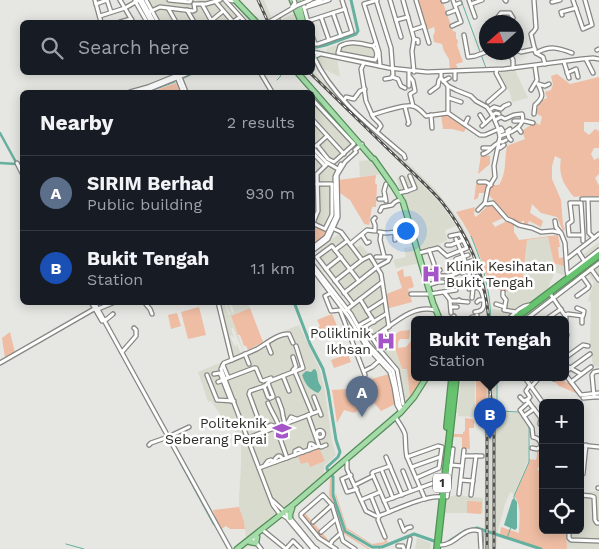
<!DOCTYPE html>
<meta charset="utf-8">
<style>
body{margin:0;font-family:"Work Sans",sans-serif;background:#20242c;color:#f1f3f6}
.controls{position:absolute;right:15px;bottom:15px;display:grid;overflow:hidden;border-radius:8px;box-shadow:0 2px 12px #0003}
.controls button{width:45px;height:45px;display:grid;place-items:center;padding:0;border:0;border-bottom:1px solid #363941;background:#171b24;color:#f1f3f6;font:25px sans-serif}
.compass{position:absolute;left:479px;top:15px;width:45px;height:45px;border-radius:50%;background:#171b24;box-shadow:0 2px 12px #0003;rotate:249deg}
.you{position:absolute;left:405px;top:230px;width:18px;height:18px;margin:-12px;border:4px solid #fff;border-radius:50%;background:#1a73e8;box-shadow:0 0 0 8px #1a73e833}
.badge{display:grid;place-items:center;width:32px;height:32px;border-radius:50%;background:#a456c8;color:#fff;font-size:16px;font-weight:700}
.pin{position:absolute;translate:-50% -41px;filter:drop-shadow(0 1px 2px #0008)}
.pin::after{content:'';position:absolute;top:26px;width:18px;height:15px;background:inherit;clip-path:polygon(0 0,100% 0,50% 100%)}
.popup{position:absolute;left:411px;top:316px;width:158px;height:65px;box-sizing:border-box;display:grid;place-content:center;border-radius:8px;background:#171b24;filter:drop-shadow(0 1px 4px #0005);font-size:16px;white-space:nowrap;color:#9ea1a6}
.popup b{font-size:19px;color:#f1f3f6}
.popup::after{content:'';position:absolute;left:50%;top:100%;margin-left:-10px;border:10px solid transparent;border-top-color:#171b24}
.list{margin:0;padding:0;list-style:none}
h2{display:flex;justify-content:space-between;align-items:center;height:65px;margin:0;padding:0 20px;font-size:21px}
h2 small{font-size:16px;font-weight:400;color:#9ea1a6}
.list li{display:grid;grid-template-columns:32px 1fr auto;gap:15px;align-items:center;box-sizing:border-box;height:75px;padding:0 20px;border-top:1px solid #363941}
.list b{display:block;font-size:19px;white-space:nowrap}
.list p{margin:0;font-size:16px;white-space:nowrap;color:#9ea1a6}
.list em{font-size:16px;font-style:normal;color:#9ea1a6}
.icon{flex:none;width:28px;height:28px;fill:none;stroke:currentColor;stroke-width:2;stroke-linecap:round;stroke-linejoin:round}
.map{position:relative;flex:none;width:599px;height:549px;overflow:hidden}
.search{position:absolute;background:#171b24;box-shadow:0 2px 12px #0003;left:20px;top:20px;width:295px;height:55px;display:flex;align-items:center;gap:12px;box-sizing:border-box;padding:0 18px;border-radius:8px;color:#9ea1a6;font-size:19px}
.panel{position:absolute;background:#171b24;box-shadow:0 2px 12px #0003;left:20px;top:90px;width:295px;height:215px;border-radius:8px}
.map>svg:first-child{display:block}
</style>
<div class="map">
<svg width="599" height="549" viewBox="0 0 599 549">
<rect width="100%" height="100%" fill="#e6e6e2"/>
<g fill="#d9dbcf" fill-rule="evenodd">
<polygon points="150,0 179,0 195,2 198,0 228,0 248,22 156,22 145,2"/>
<polygon points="257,0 264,0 273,22 267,22"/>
<polygon points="294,13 298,22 277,22"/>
<polygon points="352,41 375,46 378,52 378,63 326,52 327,48"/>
<polygon points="322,55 337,59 340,77 322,68 318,60 319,57"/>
<polygon points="515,70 528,98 512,102 510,92 506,87 498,74 501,71"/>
<polygon points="313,71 435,189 452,211 462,225 477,256 484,278 487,292 490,309 491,320 487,320 486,310 479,275 469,245 457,225 440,201 308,73 312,72"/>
<polygon points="312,94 356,143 355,145 336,162 332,162 327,160 313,143"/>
<polygon points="312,149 334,168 335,171 333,174 334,215 326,232 313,225"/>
<polygon points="371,160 382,174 360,177 359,161"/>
<polygon points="412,175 439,202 456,226 445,230 447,240 439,244 438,247 421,251 406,203 399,187 397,178"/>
<polygon points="340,233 355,248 361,245 368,253 370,254 382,273 391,336 395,336 396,351 402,370 407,369 410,398 404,406 402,405 396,371 370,343 348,306 351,304 316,258 316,255 327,243"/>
<polygon points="548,237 555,267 556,264 567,267 568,277 555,272 549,285 549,291 533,303 529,302 524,304 507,320 492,320 491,309 504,311 509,285 522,286 527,240"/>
<polygon points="599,242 599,251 585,262 581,256"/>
<polygon points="415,246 420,263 396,268 393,260 406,257 404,248"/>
<polygon points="599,260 599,367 593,366 590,343 591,302 588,300 594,282 586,270"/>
<path d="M235 302 248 303 250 308 231 316 244 352 233 357 220 303H224L229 315 230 314 226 303H228L232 313 234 312 231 303ZM233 328 243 351 240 352 237 344 236 345V347H235L230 336 232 335 233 337H234L231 329Z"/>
<polygon points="299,325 320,370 325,392 332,441 336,455 324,466 324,474 246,538 244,521 239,507 239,497 241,466 241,443 238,435 220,414 211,401 208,402 198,372 249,351 264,344 284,331"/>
<polygon points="465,378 471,378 475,381 475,411 476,415 472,417 458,416 459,413 457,413 461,379"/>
<polygon points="486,378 496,378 496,412 519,413 528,427 528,461 514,494 510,492 505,504 498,531 496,549 484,549"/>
<polygon points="599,491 599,549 567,549 566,530 580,530 580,493"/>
<polygon points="456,495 483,498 483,513 444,513 445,498"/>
<polygon points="417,538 431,543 430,549 415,549"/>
</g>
<g fill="#eebda3">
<polygon points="417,0 442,0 453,31 456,32 456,38 458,41 457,45 463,62 456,64 458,69 450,70 449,59 444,51 442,44 434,42 433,36 435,31 434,27 427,30"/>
<path d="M557 74 570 84 599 77V122H584V131L589 135 595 129 599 131V148H594L591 154 594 160 598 158 599 159V174L595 178 599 186V196H583L574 197C564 185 558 175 561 159L555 156 552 166V179L561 200 563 225 565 229 563 231 557 217 541 213 532 204 530 213 543 221 541 227 529 221 527 226H524V221H522L520 224 509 217 488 194 491 185H499C507 172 504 161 507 146L525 139 522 131 535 122 540 125 542 117 536 113 540 101 547 98 545 92 551 90 553 84 551 76Z"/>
<polygon points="176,83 180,92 151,92"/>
<polygon points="448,113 467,126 464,132 452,129 443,129 441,114"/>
<polygon points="481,155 490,156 490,164 478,174"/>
<polygon points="376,175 375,183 377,185 376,207 372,207 369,225 365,224 365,225 350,200 340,193 339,180"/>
<polygon points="484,183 489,185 486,193 479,193 478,198 474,200 476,184"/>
<path d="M491 203 503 218 492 223 495 227 507 221 514 225V232L519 240 558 235 560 247H558L559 258 566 257 567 267 556 264 555 268 548 237 527 240 522 286 509 285 508 292 496 289 495 276H486C480 252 470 232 456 212L475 207 474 215 476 217Z"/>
<polygon points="313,225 326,232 323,238 313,246"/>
<polygon points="403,269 404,277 411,276 414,287 408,289 412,302 386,309 384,295 402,288 397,272"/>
<polygon points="199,307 206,335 188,339 181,312"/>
<polygon points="250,308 263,342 248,350 246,346 244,346 240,335 238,335 231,316"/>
<polygon points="177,313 181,326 171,329 168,315"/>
<polygon points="332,314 338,328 320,335 317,328 320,326 317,320"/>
<polygon points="410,330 409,339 400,339 398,342 398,348 406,347 411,341 411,336 415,337 415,348 410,350 411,352 415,353 415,357 412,358 411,360 413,362 415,361 415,378 423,378 410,398 407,369 402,369 396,351 396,334 400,331"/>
<polygon points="10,332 15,353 5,358 2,338"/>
<polygon points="348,354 351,362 334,368 331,360"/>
<polygon points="389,374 395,404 381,411 372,400 354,413 344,410 337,423 332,390 347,389 361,382"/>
<polygon points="476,378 488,378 487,379 486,415 477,415 476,413"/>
<polygon points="558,378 561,381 564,380 566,383 569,381 578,394 559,386 554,381"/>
<polygon points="465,418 472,419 474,421 474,428 469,428 470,449 462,448 462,438 460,437 453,437 453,434 463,434 463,432 465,431"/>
<polygon points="319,448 325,461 310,467 308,462 301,464 298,456"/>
<path d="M542 448 543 455 540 456 539 464 540 465 537 470 543 471V530H566L567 549H542L500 535 501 527 519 533C519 522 522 505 514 496L529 462V459L536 460 537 456V450Z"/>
<polygon points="331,478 331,494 343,531 370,549 368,549 341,532 329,494 330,479"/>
<polygon points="335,494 336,494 347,528 372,544 385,542 382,535 383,535 388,542 382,545 372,545 346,529"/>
<polygon points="467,501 482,502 481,514 467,513"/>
<polygon points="239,507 244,521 245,529 230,529 226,526 220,530 216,519 213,510"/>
<polygon points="304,512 330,542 328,543 320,538 302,516 302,514"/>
</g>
<g fill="#65b09f">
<path d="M314 369H315C318 373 317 375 318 380 319 386 325 387 318 393 309 389 305 384 302 375L306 371 311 372Z"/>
<polygon points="514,498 517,502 517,528 515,530 504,525 512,500"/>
</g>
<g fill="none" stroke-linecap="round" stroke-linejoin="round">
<g stroke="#65b09f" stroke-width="1">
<polyline points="461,0 486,68"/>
<polyline points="314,48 314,50 345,57"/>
<polyline points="184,78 197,72"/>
<polyline points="277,80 280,77 282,72"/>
<polyline points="151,91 175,82"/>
<path d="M471 236C483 265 490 289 491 320"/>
<polyline points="497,378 497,411 519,412"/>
<polyline points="514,498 514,496 529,462 529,426 526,422"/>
<polyline points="507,538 511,527"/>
<polyline points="66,544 84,549"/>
<polyline points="379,549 381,547"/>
<polyline points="483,549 484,531"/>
</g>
<g stroke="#65b09f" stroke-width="2.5">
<polyline points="0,133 17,164"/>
<polyline points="0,163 17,164 22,162"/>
<polyline points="181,463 214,524"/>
</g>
<g stroke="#65b09f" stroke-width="3">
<polyline points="312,48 326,45 356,34 358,31 351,0"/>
<polyline points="294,302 310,344 323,369 328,390 336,440 340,452 338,457 327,467 327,469 333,477 333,495 345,531 372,547 382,547 414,534 434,541"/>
<polyline points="451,540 465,531 477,528 541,549"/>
</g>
<g stroke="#868783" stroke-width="5.5">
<g id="minor">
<polyline points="95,0 101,22"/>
<polyline points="107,0 111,12"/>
<polyline points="120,0 133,22"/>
<polyline points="139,0 151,22"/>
<polyline points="142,0 154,22"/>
<polyline points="146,0 158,22"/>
<polyline points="169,0 190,2 191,0"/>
<polyline points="225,0 245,22"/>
<polyline points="229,0 233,1"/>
<polyline points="302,0 308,22"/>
<polyline points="376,0 391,48 393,75 391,78 385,79"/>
<polyline points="377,0 364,4 379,52 380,66"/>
<polyline points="390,0 401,37"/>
<polyline points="403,0 414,39 412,51 414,72"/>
<polyline points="416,0 429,43"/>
<polyline points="469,0 475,17"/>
<polyline points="505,0 506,1"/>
<polyline points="534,0 536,28 534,31 531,34 535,51 536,53 543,57 545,64"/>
<polyline points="573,0 583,29 592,25 585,0"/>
<polyline points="135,1 147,22"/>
<polyline points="215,1 233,22 240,17"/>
<polyline points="443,1 447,0"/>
<polyline points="552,2 560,0"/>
<polyline points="96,4 107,0"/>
<polyline points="202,4 212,22"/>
<polyline points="471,4 482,0"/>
<polyline points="308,5 321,0"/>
<polyline points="455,5 460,3"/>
<polyline points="168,8 176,22"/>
<polyline points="304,8 329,0"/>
<polyline points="187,10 194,22"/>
<polyline points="149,12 160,7 193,11 195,10 194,4 206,4 220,0"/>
<polyline points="333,13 341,36"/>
<polyline points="448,13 456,10"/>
<polyline points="562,15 561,12 576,8"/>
<polyline points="100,16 125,8 139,0"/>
<polyline points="321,17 329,40"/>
<polyline points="396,20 408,17"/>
<polyline points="211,21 223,11"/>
<polyline points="308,21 345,9"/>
<polyline points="120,22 131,19"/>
<polyline points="272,22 278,19"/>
<polyline points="496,22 497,18 501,13 510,13 513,18"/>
<polyline points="452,26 461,22 453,0"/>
<polyline points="412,30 424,26"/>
<polyline points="482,34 486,32"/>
<polyline points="312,35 315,44 318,44 352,32 342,0"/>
<polyline points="464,35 468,57 475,56 486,52"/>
<polyline points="414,39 418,40 418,43"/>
<path d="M373 46C361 44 351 40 340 46L338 53 375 60C378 56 377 50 373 46L376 43"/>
<polyline points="516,50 521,52 535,49"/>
<polyline points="597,50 599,49"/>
<polyline points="312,52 389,68 427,72 504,69 582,59 593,58 599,59"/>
<polyline points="509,52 513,60 513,68"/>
<path d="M536 53C550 45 559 48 572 53"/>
<path d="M320 54 314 57C332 97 371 127 404 155L405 158"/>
<polyline points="586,59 593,73"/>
<polyline points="564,62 569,78"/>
<polyline points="364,63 361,69 366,101 373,117 379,123 381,126 377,132"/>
<polyline points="409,71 409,86"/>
<polyline points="455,71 455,79"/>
<polyline points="175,72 183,92"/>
<polyline points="178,72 186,92"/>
<polyline points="260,72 272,92"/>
<polyline points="441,72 441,78 448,86 456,90 471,96 476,101 487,107 493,116 498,128 500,137 494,166 495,177 488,188 485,203"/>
<polyline points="567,73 576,69 578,77"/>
<polyline points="392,77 398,79 401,86 405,88"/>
<polyline points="410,77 413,81 415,91 410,94 413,106"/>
<polyline points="443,81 449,78"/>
<polyline points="538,84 545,86 549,84"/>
<polyline points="531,90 537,80 535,66"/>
<polyline points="130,92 148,87 185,72"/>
<polyline points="138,92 147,90 191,72"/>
<polyline points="430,92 438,86 439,80 441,78"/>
<polyline points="449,98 461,102"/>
<polyline points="312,99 354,144 334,162 328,159 317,145"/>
<polyline points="344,100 346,97 354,99 360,91 365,89"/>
<polyline points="488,102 504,88 496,73 497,70"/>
<polyline points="405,107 409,123 408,124"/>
<polyline points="491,109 494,107 501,109 504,106 509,104"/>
<polyline points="448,113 448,86"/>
<path d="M534 114 535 105C544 97 543 95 538 84"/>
<path d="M372 115C381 112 404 104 413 106 418 107 422 112 426 116L448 113 480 135H485L501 128 503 131 500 132"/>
<polyline points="431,115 432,128"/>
<polyline points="480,115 485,123"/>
<polyline points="492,115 496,113 499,114"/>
<polyline points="312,119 344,154"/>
<path d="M495 120 501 117 505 119 514 115 522 114C526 127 510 133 500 136"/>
<polyline points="514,121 525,121 533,123"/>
<polyline points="465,124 468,118"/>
<polyline points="482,126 493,116"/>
<polyline points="518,128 521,132"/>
<polyline points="510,129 507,131 509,138 511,140"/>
<polyline points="499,141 502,142 506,140"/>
<polyline points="498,145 500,148 504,145"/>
<polyline points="316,146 327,136"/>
<polyline points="312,147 326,162 338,169"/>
<polyline points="483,148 491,148"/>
<polyline points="355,150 362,144"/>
<polyline points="312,152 325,166"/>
<path d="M483 154C490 152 492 146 498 143"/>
<polyline points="312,158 314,157"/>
<polyline points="17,163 22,173"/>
<polyline points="479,182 486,182 491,185"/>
<polyline points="407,191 415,188 410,176"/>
<polyline points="398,193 407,191 402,178"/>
<polyline points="379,199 384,199 385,196"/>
<polyline points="582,199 599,199"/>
<polyline points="588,200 589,233 594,238"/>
<polyline points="386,201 384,191 386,184"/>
<polyline points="478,210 485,203 487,204 493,203 507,219 512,221 519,225 532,228 541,232 553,231 561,233 565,243 567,271 569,278"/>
<polyline points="380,211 382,207 392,205 395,202 399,200 402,201"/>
<polyline points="555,221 556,227 560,232"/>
<polyline points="312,223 325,229 332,215 332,184 317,184"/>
<polyline points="313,223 318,211 317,174 328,163"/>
<polyline points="332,228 341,232 362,260"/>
<polyline points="379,232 386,233 411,231"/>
<polyline points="381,233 380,240 384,256"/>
<polyline points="362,235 367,243 369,242"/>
<polyline points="583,235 569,235 568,224 572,221 570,203 581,203 583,235 583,241"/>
<polyline points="456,239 466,263 473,288 472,298"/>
<polyline points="395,240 395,232"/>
<polyline points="350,244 367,230 375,231 375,225 373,220 375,218"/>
<polyline points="447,245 451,245 463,240"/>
<polyline points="312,248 326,237 336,216 335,177 341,164"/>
<polyline points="335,250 347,241"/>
<polyline points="429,250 434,264"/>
<polyline points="312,251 328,239 338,217 337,175 345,162 356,152"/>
<polyline points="578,251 585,262"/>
<polyline points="419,253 438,248 447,256"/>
<polyline points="447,256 467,248 460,234 450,236"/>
<polyline points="376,257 390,257"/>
<polyline points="568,258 599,234"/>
<polyline points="456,259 468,255"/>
<polyline points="312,264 351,314 368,344 393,371 400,406 403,410"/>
<polyline points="456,267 471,261"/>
<polyline points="312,268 348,316 366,346 390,372 394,387 397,405 401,412"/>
<polyline points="326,269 341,257"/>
<polyline points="591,269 599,280"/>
<path d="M437 272 440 276C447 276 455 276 460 271"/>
<polyline points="424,273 435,271 437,272 440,270"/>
<polyline points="462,273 475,268"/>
<polyline points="568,274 599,250"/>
<polyline points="335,281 362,260 370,256 381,274 389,327"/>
<polyline points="464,281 478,276"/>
<polyline points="428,285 438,282 443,282"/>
<path d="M469 289C471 288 476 287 478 288 483 290 485 304 483 308 481 312 479 311 475 312"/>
<polyline points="444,292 451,301 458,301 459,300"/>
<polyline points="503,292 503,296 506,300 504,310 516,312"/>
<polyline points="331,293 325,296 331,311 340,310 365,375"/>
<polyline points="344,293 377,267 388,261 390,257"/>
<polyline points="411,294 430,294 456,290"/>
<polyline points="551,295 566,317 566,319 565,321"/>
<polyline points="577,296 588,288 589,286 582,276"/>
<polyline points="360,299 374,322"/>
<polyline points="450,301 451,313"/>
<polyline points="458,301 468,302"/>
<polyline points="91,302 102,321 107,319 113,314"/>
<polyline points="94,302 230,549"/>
<polyline points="144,302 150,309 152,314"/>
<polyline points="218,302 232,360"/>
<polyline points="477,302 479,300 483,300"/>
<polyline points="353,304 317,257 332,246 359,281"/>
<polyline points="496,304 505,307"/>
<polyline points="451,307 457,307"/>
<polyline points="98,309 115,302"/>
<polyline points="346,310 381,283"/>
<polyline points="367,311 384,300"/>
<polyline points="565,315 568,314 583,316 584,311 577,308"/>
<polyline points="582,317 582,323"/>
<polyline points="450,320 454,316"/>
<polyline points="467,320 472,317 477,317 477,315"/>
<path d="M508 320C513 314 521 306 529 305L530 307"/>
<polyline points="525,320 599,263"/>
<polyline points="545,320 561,309"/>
<polyline points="358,326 372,318"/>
<polyline points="365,327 380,350 397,370 403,404"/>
<polyline points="363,328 386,314"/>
<path d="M372 338C392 326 411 304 435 310"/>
<polyline points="565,342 567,335"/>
<polyline points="267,343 271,353"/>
<path d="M293 343 289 334C279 333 267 343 257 349 246 354 235 359 224 363L221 369 273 505 279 513 287 518 313 549"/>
<polyline points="380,350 392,343 385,330"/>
<polyline points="122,352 136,336 136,330 134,328"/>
<polyline points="245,354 249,364"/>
<polyline points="293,357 296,367 293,370"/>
<polyline points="565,358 583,345 588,346"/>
<polyline points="0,363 94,309"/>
<polyline points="223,365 228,377"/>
<polyline points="565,365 581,374"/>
<polyline points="364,371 372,367 380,360"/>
<polyline points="599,371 594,372 592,375 594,396 596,397 599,397"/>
<polyline points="295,372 312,413"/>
<polyline points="565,372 590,354"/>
<polyline points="214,374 220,373 231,401"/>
<polyline points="565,374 581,395 599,393"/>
<polyline points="207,375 217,400 234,401"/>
<polyline points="283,376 289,391"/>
<polyline points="525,378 543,403"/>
<polyline points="225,379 254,368 256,368 261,380 263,381 271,378"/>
<polyline points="554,379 557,378"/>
<polyline points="218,382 223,380"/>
<polyline points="571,382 591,367"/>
<polyline points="268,383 273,396 273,397 270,398"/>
<polyline points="530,385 526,391 530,397 527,400 541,418 540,424 543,427"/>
<polyline points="264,386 268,397 270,398"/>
<polyline points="531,387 539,378 546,378"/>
<polyline points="314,397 321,415"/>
<polyline points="520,397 524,401 528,399"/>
<polyline points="583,398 595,397"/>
<polyline points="278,399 282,410 283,416 285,424"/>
<path d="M529 402 520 410 532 428 533 437C539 438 540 441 542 446"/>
<path d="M268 403C271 411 276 418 279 426"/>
<polyline points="308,415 319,446 321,447 326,445"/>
<polyline points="524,416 534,409"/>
<path d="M396 418C399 423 403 428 405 434 406 442 405 449 407 457L425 499"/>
<polyline points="288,422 291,417 296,419"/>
<polyline points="267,430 269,426 271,425 276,427 287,458"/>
<circle cx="320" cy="434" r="3.5"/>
<polyline points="263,432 249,394 250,391 265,386 270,381 303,368 296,346"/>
<polyline points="248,438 319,411"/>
<polyline points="149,445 151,443 168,437 189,427"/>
<polyline points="580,445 599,447"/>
<polyline points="532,448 537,449 542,446"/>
<polyline points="309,450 310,444 312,444 316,447"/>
<polyline points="295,455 295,451 299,449 303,452"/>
<polyline points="464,456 482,456"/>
<polyline points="386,457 402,495"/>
<polyline points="407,457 438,446 442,447 439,468 416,478"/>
<polyline points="347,462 347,469 366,511 376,516"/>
<polyline points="265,465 268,461 271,460 275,462 275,459 278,456 280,456 283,459"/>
<polyline points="451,465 462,466"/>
<polyline points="412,467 440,457"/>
<polyline points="542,467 543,465"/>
<polyline points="259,468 319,446"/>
<polyline points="382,471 393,498"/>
<polyline points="403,471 411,491"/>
<polyline points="583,474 586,445"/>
<polyline points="351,475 342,479 347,492 357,489"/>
<polyline points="461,480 473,481"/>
<polyline points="355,485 373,476"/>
<polyline points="598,488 599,488"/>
<polyline points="459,494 464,450"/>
<polyline points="471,495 476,456"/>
<polyline points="580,495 591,496 594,497 595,520 597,523 599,523"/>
<polyline points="371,496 379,516 378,520 385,537"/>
<polyline points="447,497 453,449"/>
<polyline points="272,500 286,513 314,547 317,549"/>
<polyline points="361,500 380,492"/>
<polyline points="384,501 439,481"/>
<polyline points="389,512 372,473 373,472 390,466"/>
<path d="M379 516C394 510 426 495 441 497"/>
<polyline points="400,521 404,531 407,528 411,527"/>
<polyline points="313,522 332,505"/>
<polyline points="569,530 569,538 571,540 599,541"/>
<polyline points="264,531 286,549"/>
<polyline points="321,532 336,519"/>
<polyline points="252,537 261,549"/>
<polyline points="330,545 332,541 341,533"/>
<path d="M440 545C455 546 464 525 480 531L481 549"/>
<polyline points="398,546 403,546 404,549"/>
<polyline points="286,549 293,541 301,549"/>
<polyline points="336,549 319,538 301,516 301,514 323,495 332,505 343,541 355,549"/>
<polyline points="408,549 410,539"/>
</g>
</g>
<g stroke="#528e57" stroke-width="7">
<g id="major">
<polyline points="235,0 256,22"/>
<polyline points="292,0 301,22"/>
<polyline points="298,0 303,22"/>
<polyline points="312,54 314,57"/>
<polyline points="297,72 372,158 374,159 393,186 403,202 433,303 440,320"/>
<polyline points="290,518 290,514 292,508"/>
<polyline points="250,542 256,543 257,537"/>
<polyline points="237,549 294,504 401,412 414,397 426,378"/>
</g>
</g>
<g stroke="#528e57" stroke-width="8">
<g id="highway">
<polyline points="513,320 599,255"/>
<polyline points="447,427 452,378"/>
<polyline points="437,549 456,378"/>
</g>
</g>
<use href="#minor" stroke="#fff" stroke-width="3"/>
<use href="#major" stroke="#a4dba9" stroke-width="4.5"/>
<use href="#highway" stroke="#67c36f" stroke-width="5.5"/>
<g stroke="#525250" stroke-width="3">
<g id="rail">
<polyline points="258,0 268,22"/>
<path d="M309 72C335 97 360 122 386 147 404 165 424 182 441 201 469 235 485 277 489 320"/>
<polyline points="490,391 494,421 494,549"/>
<polyline points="490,398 490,378"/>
<polyline points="487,549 487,416 488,407"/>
</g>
</g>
<use href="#rail" stroke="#fff" stroke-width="1" stroke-dasharray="4" stroke-linecap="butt"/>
<g stroke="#868783" stroke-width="5.5" stroke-linecap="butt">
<g id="minor-bridge">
<polyline points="292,7 295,3 294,0"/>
<polyline points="269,22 298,5 310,0"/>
</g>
</g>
<use href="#minor-bridge" stroke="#fff" stroke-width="3"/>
</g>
<defs>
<g id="hospital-bare" transform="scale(1.5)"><path d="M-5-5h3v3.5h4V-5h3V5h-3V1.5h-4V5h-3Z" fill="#a456c8" stroke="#fff" stroke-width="2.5" paint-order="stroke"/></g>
<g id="university-bare" transform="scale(1.5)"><path d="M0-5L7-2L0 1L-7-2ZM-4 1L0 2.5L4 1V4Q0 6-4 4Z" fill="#a456c8" stroke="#fff" stroke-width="2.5" paint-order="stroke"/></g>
</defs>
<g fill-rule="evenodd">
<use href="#hospital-bare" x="431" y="274"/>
<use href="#hospital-bare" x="386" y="341"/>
<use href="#university-bare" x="282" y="431"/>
</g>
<g text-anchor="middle" stroke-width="5" stroke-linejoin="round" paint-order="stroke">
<rect fill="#fff" stroke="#6b6b6a" stroke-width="1" x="433" y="473.5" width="18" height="19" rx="4"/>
<g font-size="12" font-weight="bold" fill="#2c2c2a">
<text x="442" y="487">1</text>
</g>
<g font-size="14" fill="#2c2c2a" stroke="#fff" text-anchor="end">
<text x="446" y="271" text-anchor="start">Klinik Kesihatan<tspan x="446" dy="16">Bukit Tengah</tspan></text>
<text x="371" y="338">Poliklinik<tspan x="371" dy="16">Ikhsan</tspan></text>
<text x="267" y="428">Politeknik<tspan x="267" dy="16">Seberang Perai</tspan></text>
</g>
</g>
</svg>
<div class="controls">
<button>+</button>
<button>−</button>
<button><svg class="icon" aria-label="locate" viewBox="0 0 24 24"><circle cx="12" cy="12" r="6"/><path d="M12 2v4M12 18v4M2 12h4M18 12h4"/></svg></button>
</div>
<svg class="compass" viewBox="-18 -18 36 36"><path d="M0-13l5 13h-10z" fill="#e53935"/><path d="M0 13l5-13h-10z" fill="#9ea1a6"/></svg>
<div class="you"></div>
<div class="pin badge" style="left:362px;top:417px;background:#5c6f8a">A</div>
<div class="pin badge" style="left:490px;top:439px;background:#1a4fb4">B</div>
<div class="popup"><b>Bukit Tengah</b>Station</div>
<div class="search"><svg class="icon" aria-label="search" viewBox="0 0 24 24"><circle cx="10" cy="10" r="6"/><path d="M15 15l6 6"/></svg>Search here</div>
<section class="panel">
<h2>Nearby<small>2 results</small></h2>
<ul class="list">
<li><span class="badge" style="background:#5c6f8a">A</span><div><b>SIRIM Berhad</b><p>Public building</p></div><em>930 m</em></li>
<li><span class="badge" style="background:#1a4fb4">B</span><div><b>Bukit Tengah</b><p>Station</p></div><em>1.1 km</em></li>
</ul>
</section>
</div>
